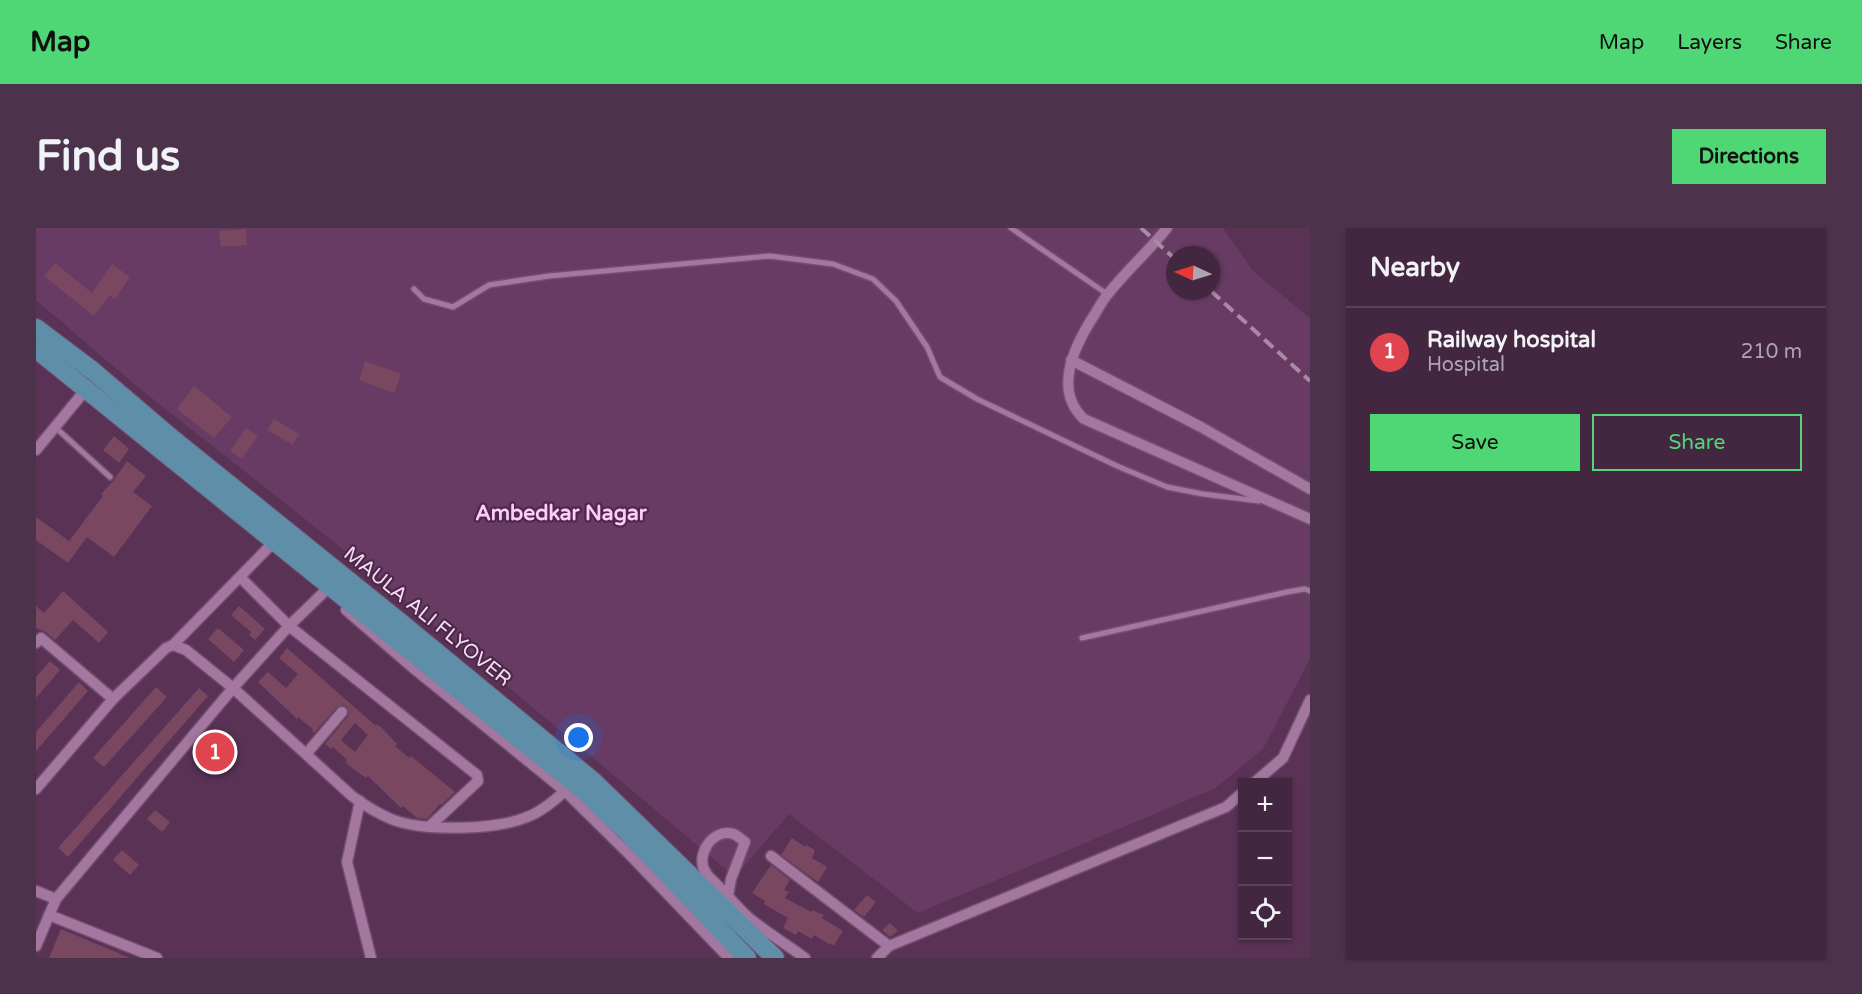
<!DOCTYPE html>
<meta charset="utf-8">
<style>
body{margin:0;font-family:"Varela Round",sans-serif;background:#4d324b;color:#f1f3f6}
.controls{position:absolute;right:18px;bottom:18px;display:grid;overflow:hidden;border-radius:0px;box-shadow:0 2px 4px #0004}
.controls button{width:54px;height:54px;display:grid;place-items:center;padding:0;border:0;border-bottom:2px solid #5b4359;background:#432640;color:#f1f3f6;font:30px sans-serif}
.compass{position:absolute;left:1130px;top:18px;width:54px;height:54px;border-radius:50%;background:#432640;box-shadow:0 2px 4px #0004;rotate:274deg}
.you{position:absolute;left:543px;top:510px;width:21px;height:21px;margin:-15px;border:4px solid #fff;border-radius:50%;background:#1a73e8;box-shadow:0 0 0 9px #1a73e833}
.badge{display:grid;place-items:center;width:39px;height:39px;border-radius:50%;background:#4fd675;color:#fff;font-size:20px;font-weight:700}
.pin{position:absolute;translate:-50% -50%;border:3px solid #fff;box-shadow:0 2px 6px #0006}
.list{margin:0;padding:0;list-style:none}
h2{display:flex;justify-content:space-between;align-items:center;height:78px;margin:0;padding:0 24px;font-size:26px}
h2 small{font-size:20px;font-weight:400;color:#afa5b1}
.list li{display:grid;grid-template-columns:39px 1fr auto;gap:18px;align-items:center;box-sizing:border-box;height:90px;padding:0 24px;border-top:2px solid #5b4359}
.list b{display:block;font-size:22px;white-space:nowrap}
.list p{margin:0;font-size:20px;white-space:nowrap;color:#afa5b1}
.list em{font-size:20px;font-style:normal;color:#afa5b1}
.actions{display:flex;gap:12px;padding:18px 24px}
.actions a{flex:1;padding:14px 0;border:2px solid #4fd675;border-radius:0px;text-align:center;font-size:21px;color:#4fd675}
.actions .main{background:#4fd675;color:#111}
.icon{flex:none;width:33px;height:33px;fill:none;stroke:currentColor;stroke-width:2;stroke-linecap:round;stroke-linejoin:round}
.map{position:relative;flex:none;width:1274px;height:730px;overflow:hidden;border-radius:0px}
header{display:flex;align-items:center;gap:36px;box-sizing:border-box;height:84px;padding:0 30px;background:#4fd675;color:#111}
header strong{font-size:28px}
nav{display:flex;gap:33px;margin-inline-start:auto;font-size:21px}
.intro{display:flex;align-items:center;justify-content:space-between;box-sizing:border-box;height:144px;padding:0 36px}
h1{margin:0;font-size:42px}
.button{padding:15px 27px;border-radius:0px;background:#4fd675;color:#111;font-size:21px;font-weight:700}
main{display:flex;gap:36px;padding:0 36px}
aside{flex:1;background:#432640;border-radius:0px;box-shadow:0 2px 4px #0004}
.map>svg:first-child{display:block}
</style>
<header>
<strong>Map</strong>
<nav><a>Map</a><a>Layers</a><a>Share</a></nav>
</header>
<div class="intro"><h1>Find us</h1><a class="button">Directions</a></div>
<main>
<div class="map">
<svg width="1274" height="730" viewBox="0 0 1274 730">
<rect width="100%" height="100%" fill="#593256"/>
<path fill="#673b64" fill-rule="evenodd" d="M0 0H1187L1217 43 1274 90V431L1227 521 1178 561 882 685 753 586 699 649 322 333 98 156 0 72ZM1139 27H1175V63H1139Z"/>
<g fill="#7a4761" fill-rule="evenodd">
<polygon points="210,1 211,17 185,19 183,3"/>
<polygon points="19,35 56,65 76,36 94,49 79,71 74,67 58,88 8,48"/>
<polygon points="329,133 365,146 358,165 323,152"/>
<polygon points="158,158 196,189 178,210 141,181"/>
<polygon points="238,191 263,206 257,217 231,202"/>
<polygon points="210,200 222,208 206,231 194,223"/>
<polygon points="78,208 93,221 83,235 67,222"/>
<polygon points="91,233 110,248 97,264 116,278 78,329 51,309 32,335 0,312 0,289 33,313 67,268 65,266 78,252"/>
<polygon points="560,279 575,283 571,295 556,291"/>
<polygon points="27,363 72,404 63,415 37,392 19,412 10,404 0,400 0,378 8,385"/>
<polygon points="203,378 229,401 219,412 213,407 215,404 195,387"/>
<polygon points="182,400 208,422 198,434 172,411"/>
<path d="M251 420 340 498 341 496 348 502 361 516 359 518 373 530 375 528 419 564 405 577 404 576 391 591 381 590 367 578 365 580 332 548 330 550 316 540 309 534 311 532 297 519 295 521 289 516 312 488 313 485 311 479 307 477 301 479 278 505 276 503 277 501 262 489 261 491 222 454 232 444 250 460 262 446 243 430ZM319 495 332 507 319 524 305 512Z"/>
<polygon points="14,433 24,442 0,470 0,449"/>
<polygon points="43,454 52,463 0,523 0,504"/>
<polygon points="120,459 131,469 68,539 57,530"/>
<polygon points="163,460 172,468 32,629 22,620"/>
<polygon points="119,582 134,594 126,604 111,591"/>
<polygon points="756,610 769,619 770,617 779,622 776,630 791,639 782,654 745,627"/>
<polygon points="86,622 103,637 94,647 77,632"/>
<polygon points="735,637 754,652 748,662 753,664 749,670 775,684 776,682 788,687 786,690 807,703 798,717 793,716 778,707 776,711 762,703 760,707 747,700 752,690 728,676 729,673 716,665"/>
<polygon points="831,667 840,674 828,689 818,682"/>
<polygon points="854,695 862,703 854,709 846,702"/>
<polygon points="25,701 94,730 13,730"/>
</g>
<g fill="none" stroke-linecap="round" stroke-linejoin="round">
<g stroke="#714f6f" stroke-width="8">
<g id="lane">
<polyline points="975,0 1071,66"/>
<polyline points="378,61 388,71 417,79 453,57 513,48 734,28 797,36 837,51 860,73 891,119 904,149 941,171 1081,238 1131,259 1167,266 1223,273"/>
<polyline points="19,199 74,249"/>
<polyline points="1046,410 1251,364 1269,361 1274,363"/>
</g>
</g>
<g stroke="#714f6f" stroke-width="13">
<g id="street">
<path d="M1131 0C1113 23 1090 43 1072 66 1066 73 1062 81 1057 89 1038 119 1017 162 1048 191L1274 291"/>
<polyline points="1035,132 1165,199 1274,261"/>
<polyline points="0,222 47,165"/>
<polyline points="204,349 253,398 441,547 442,553 393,599"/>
<polyline points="310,382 376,439 529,563 594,627 693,730"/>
<polyline points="0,415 5,410 77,471"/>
<polyline points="137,417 233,319"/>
<polyline points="271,525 306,484"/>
<polyline points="1219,554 1247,530 1274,472"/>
<path d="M0 561 77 471 130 420 137 417 150 422 197 460 316 568C328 577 341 585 355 591 387 604 460 602 491 589 505 584 518 573 529 563"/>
<polyline points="324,573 311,634 335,730"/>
<polyline points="735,628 853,718"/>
<polyline points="0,663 20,671"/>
<path d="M692 668 695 651 709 614C706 612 702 608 698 606 677 599 658 628 670 645 674 651 681 656 686 662 695 671 703 681 712 689 730 704 750 716 769 730"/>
<polyline points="13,687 121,730"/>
<polyline points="0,718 20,671 197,460 253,398 288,364"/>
<polyline points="841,730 853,718 1190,579 1206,565"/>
</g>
</g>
<g stroke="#714f6f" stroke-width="20">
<g id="primary">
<polyline points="0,100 57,143 138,212 364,394 557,553 739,730"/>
<polyline points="0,121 548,563 591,604 711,730"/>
</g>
</g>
<use href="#lane" stroke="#a3779f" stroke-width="5"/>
<use href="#street" stroke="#a3779f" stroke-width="10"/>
<use href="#primary" stroke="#5f8ea8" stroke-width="18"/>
<g stroke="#a989a6" stroke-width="4" stroke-dasharray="12 6" stroke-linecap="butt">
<polyline points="1105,0 1139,31"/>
<polyline points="1175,63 1274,153"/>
</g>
</g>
<g text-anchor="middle" stroke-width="4.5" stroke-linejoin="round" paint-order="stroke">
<g font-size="20" fill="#f6ddf3" stroke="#4d284b">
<text transform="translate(392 388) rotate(39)" y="7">MAULA ALI FLYOVER</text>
</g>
<g font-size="21" font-weight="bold" fill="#fccdf8" stroke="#4d284b">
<text x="525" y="292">Ambedkar Nagar</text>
</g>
</g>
</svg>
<div class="controls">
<button>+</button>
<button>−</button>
<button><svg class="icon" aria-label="locate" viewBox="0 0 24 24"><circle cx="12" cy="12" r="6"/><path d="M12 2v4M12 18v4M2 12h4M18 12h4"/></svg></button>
</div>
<svg class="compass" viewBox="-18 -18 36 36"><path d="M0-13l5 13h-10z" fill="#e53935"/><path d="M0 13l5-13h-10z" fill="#afa5b1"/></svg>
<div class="you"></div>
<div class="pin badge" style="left:179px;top:524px;background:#e0444e">1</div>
</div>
<aside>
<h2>Nearby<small></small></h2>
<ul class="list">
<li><span class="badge" style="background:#e0444e">1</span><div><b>Railway hospital</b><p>Hospital</p></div><em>210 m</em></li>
</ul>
<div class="actions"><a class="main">Save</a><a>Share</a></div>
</aside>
</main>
